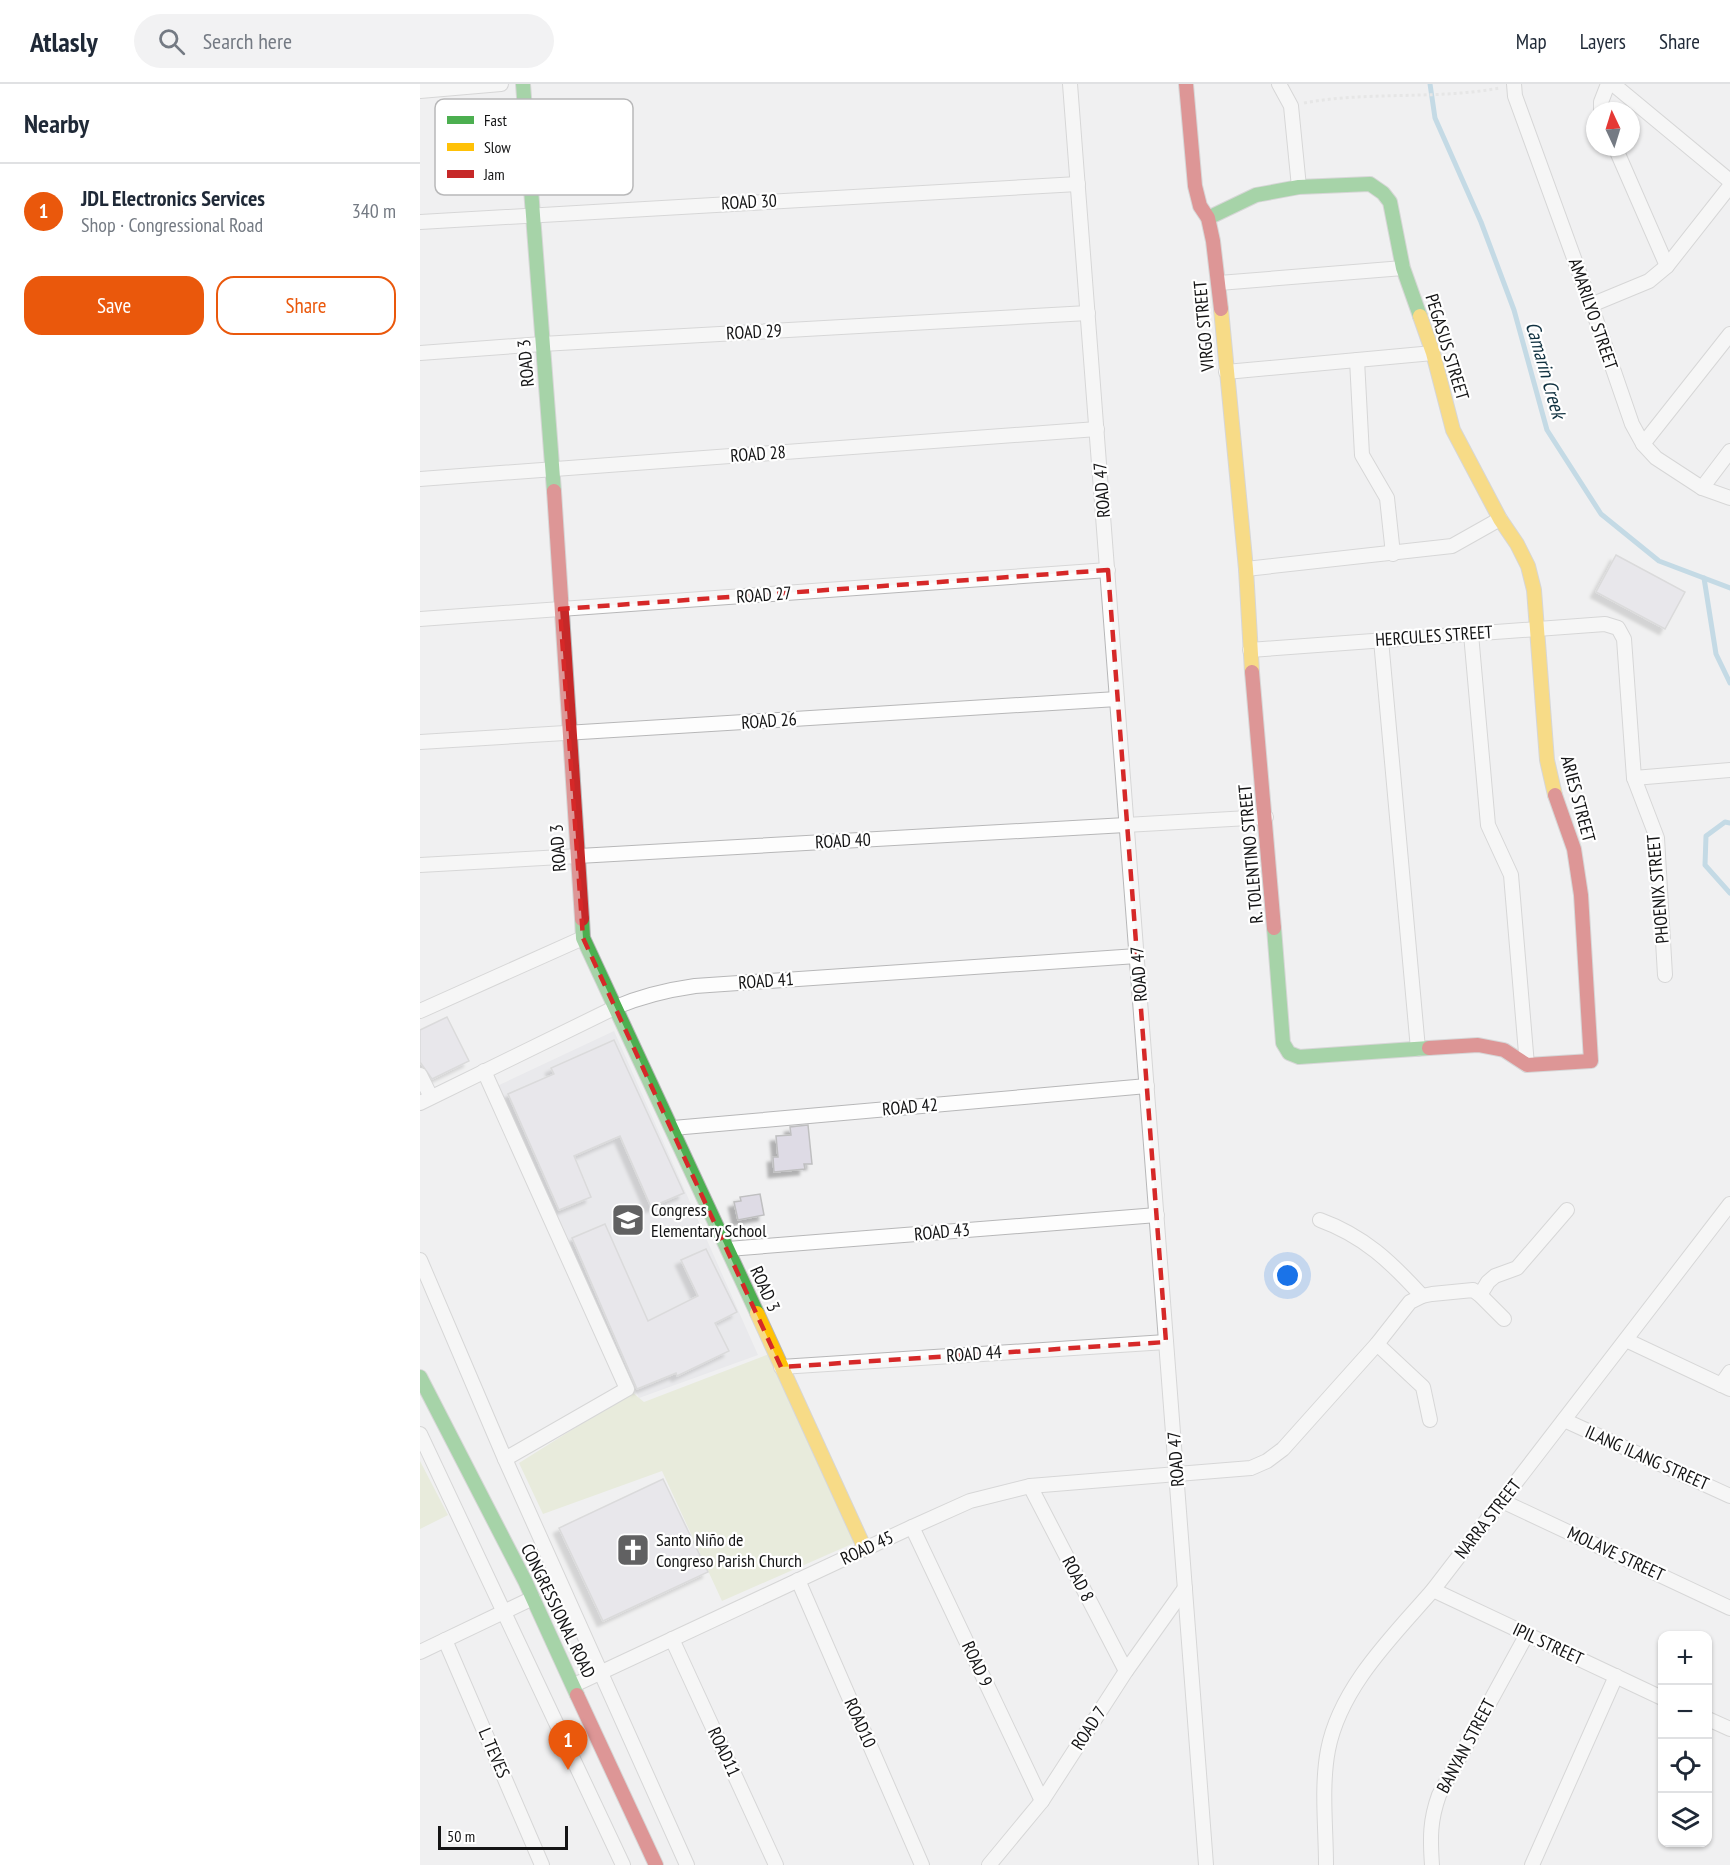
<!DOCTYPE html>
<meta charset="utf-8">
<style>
body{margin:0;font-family:"PT Sans Narrow",sans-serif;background:#f2f2f3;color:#1f2937}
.controls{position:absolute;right:18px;bottom:18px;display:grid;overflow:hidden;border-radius:12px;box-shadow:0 2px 4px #0004}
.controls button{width:54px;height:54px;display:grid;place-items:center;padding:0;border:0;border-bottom:2px solid #e0e1e3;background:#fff;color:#1f2937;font:30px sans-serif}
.compass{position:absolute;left:1166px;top:18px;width:54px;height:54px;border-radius:50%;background:#fff;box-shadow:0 2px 4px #0004;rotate:356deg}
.scale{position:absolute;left:18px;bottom:15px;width:130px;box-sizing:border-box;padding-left:6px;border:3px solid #141415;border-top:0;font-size:16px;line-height:21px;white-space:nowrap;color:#141415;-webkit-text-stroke:4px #fff;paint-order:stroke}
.you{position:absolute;left:868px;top:1192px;width:21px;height:21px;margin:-15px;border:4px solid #fff;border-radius:50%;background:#1a73e8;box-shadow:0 0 0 9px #1a73e833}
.badge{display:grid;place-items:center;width:39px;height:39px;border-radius:50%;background:#ea580c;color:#fff;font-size:20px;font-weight:700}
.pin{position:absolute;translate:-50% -50px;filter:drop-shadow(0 2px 3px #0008)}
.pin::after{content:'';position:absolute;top:32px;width:21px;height:18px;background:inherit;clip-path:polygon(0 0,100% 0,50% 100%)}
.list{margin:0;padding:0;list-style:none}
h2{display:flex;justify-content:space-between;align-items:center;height:78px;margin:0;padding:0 24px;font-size:26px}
h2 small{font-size:20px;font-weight:400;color:#747a83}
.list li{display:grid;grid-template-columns:39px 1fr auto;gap:18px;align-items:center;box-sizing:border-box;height:96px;padding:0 24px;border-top:2px solid #e0e1e3}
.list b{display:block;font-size:22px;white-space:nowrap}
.list p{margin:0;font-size:20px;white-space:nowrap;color:#747a83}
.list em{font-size:20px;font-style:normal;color:#747a83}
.actions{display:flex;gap:12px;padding:18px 24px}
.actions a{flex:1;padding:14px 0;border:2px solid #ea580c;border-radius:18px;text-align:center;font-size:21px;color:#ea580c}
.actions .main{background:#ea580c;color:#fff}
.icon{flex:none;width:33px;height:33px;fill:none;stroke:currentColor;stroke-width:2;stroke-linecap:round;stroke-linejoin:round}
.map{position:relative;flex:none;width:1310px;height:1781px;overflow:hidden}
header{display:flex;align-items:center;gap:36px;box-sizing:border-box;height:84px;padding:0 30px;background:#fff;border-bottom:2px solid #e0e1e3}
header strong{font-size:28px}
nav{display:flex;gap:33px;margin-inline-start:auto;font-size:21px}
.search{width:420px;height:54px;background:#f2f2f3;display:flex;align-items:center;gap:15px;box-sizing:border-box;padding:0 21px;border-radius:33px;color:#747a83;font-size:22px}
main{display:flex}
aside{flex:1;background:#fff}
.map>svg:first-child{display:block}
</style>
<header>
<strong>Atlasly</strong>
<div class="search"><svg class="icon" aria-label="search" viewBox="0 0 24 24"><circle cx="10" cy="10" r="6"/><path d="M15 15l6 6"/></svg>Search here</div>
<nav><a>Map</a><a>Layers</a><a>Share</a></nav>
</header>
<main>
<aside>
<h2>Nearby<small></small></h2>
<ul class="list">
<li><span class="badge">1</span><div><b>JDL Electronics Services</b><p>Shop · Congressional Road</p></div><em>340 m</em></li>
</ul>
<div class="actions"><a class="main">Save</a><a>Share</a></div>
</aside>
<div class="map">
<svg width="1310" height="1781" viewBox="0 0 1310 1781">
<defs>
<filter id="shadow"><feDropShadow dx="-5.5" dy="5.5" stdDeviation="1.5" flood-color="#0004"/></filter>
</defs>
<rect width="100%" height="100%" fill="#f0f0f1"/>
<polygon fill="#e0e0e6" points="194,947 338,1271 219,1314 77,1002"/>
<g fill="#dde4c4">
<polygon points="349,1270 434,1459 302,1517 242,1387 123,1430 99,1379 212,1308 224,1318"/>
<polygon points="0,1377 28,1431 0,1445"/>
</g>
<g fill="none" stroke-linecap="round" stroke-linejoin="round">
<g stroke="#8fbfd8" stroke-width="5">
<polyline points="1010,0 1015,34 1061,138 1094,226 1127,346 1181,430 1239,477 1310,504"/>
<polyline points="1284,494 1296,570 1310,599"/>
<polyline points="1310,739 1305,738 1286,752 1285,781 1310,809"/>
</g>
</g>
<g fill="#dedbe5" stroke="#bfbfc0" stroke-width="1.5" filter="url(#shadow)">
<polygon points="1196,471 1265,508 1245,545 1176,508"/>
<polygon points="27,933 49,977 12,995 0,978 0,946"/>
<polygon points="194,956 264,1109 231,1123 200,1052 154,1072 171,1113 139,1126 88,1010 134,990 131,984"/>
<polygon points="388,1041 392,1080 384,1080 385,1085 354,1088 353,1073 358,1073 356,1052 371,1051 370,1043"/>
<polygon points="340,1110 344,1131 318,1136 314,1118 321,1117 320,1113"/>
<polygon points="185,1140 228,1237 278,1212 261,1176 286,1165 317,1228 295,1239 309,1267 257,1292 256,1289 217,1305 152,1154"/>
<polygon points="243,1395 288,1488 183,1537 139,1444"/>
</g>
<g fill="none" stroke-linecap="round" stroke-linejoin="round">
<g stroke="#b7b7b8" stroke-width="16">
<g id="street">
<polyline points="650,0 786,1781"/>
<polyline points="859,0 871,22 879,103"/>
<polyline points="1094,0 1095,12 1171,221 1212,340 1223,360 1236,374 1282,404 1310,414"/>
<polyline points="1193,0 1310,97"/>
<polyline points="0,7 81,0"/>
<polyline points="1181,27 1181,18 1188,0"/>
<polyline points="1195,63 1247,182"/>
<polyline points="0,138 658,100"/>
<polyline points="799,199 983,184"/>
<polyline points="1171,221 1229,197 1247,182 1310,102"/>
<polyline points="0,269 122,260 668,229"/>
<polyline points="937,276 942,371 967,414 973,470"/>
<polyline points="806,288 1013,269"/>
<polyline points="1223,360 1310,250"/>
<polyline points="0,395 677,345"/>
<polyline points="1282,404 1310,367"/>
<polyline points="826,485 1032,462 1080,435"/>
<polyline points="0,535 688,486"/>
<polyline points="1051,550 1068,741 1091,791 1107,981"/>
<polyline points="961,556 998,965"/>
<polyline points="830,566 1185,540 1198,544 1204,555 1214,694 1237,754 1245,891"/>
<polyline points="0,658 697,615"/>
<polyline points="1214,694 1310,686"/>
<polyline points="0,781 846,733"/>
<polyline points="0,927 163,854"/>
<polyline points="64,987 207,1305 85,1375"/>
<polyline points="0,991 11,1013"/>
<path d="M0 1019 196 923C222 912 247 906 275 902L717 872"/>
<polyline points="253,1044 727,1002"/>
<path d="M900 1136C944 1152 971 1178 1002 1212"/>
<polyline points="308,1165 737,1131"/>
<polyline points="0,1176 85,1375 267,1781"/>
<polyline points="1060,1211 1068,1198 1075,1192 1097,1184 1147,1126"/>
<polyline points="1206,1256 1310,1305"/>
<polyline points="957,1260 1003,1303 1010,1336"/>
<polyline points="361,1283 746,1258"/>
<polyline points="1301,1301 1310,1288"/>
<polyline points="1144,1336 1310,1412"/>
<polyline points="0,1350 203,1781"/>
<polyline points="610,1402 706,1587"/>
<polyline points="1082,1417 1310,1524"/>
<polyline points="492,1443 622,1717"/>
<polyline points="378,1496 502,1781"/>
<polyline points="1013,1506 1242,1614"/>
<polyline points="252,1555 356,1781"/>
<polyline points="25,1556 122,1781"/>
<polyline points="0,1568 113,1514"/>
<polyline points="154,1601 492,1443 550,1417 610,1402 831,1384 847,1377 863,1365 957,1260 990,1218 1002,1212 1012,1210 1053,1206 1060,1211 1084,1235"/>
<polyline points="1288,1635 1310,1645"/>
<polyline points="569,1781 622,1717 706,1587 765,1504"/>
<path d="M906 1781C906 1743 901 1703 908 1666 920 1603 973 1552 1013 1506L1310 1120"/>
<path d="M1012 1781C1010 1754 1010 1736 1019 1711L1107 1550"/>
<polyline points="1112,1781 1196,1592"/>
</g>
</g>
<g stroke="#b7b7b8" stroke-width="16">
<g id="fast">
<polyline points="103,0 134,407"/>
<polyline points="788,134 836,111 879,103 950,100 963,109 970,118 983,184 1000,232"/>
<polyline points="162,835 163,854 337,1229"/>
<polyline points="854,844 863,959 869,969 879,973 1009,964"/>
<polyline points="0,1293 105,1497 157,1611"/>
</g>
</g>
<g stroke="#b7b7b8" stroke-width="16">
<g id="slow">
<polyline points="801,225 826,485 832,588"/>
<polyline points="1000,232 1013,269 1033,346 1080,435 1097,460 1108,482 1114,506 1127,676 1135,711"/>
<polyline points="337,1229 445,1465"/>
</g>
</g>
<g stroke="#b7b7b8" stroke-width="16">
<g id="jam">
<polyline points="766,0 775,102 780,122 788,134 793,157 801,225"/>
<polyline points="134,407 162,835"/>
<polyline points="832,588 854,844"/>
<polyline points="1009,964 1058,961 1084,966 1107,981 1171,977 1161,811 1154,765 1135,711"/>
<polyline points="157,1611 236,1781"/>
</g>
</g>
<path stroke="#d9d9da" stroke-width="3" stroke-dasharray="3 3" stroke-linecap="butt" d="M884 19C948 7 1015 16 1080 4"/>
<use href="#street" stroke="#fdfdfd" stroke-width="14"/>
<use href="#fast" stroke="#4caf50" stroke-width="14"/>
<use href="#slow" stroke="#ffc107" stroke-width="14"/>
<use href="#jam" stroke="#c62828" stroke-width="14"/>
</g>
<path d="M0 0H1310V1781H0ZM688 486 746 1258 361 1283 163 854 140 525Z" fill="#f0f0f1" fill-opacity=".55" fill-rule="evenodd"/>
<path fill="none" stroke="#d62828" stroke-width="4.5" stroke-dasharray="12 8" stroke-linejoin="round" d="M688 486 746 1258 361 1283 163 854 140 525Z"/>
<defs>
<g id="school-square" transform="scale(1.725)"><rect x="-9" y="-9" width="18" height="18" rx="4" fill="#616162" stroke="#fff"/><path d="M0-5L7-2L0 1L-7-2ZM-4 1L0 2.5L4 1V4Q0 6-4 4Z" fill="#fff"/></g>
<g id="church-square" transform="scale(1.725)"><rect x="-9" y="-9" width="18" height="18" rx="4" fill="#616162" stroke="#fff"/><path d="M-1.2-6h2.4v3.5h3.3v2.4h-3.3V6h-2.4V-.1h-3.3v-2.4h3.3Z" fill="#fff"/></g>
</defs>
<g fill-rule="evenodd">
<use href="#school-square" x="208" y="1136"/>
<use href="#church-square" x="213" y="1466"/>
</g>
<g text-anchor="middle" stroke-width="4.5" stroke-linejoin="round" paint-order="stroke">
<g font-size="18" fill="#141415" stroke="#fff">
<text transform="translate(329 118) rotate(-3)" y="6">ROAD 30</text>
<text transform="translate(1173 230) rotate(71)" y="6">AMARILYO STREET</text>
<text transform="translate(784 242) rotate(-95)" y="6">VIRGO STREET</text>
<text transform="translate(334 248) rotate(-3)" y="6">ROAD 29</text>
<text transform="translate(1027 263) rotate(73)" y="6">PEGASUS STREET</text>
<text transform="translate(106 279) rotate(-95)" y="6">ROAD 3</text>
<text transform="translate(338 370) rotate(-4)" y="6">ROAD 28</text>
<text transform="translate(682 406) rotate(-94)" y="6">ROAD 47</text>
<text transform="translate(344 511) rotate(-4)" y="6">ROAD 27</text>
<text transform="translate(1014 552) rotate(-4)" y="6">HERCULES STREET</text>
<text transform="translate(349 637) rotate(-4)" y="6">ROAD 26</text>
<text transform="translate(1158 715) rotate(75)" y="6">ARIES STREET</text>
<text transform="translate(423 757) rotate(-3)" y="6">ROAD 40</text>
<text transform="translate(138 764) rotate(-94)" y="6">ROAD 3</text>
<text transform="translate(831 770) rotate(-95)" y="6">R. TOLENTINO STREET</text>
<text transform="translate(1238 805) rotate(-95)" y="6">PHOENIX STREET</text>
<text transform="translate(719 890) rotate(-94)" y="6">ROAD 47</text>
<text transform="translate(346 897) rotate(-4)" y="6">ROAD 41</text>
<text transform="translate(490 1023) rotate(-5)" y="6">ROAD 42</text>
<text transform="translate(522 1148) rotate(-5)" y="6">ROAD 43</text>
<text transform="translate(345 1205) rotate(66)" y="6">ROAD 3</text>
<text transform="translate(554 1270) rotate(-4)" y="6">ROAD 44</text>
<text transform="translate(1227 1374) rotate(24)" y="6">ILANG ILANG STREET</text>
<text transform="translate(756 1375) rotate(-94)" y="6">ROAD 47</text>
<text transform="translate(1068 1435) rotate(-52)" y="6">NARRA STREET</text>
<text transform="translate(447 1464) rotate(-25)" y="6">ROAD 45</text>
<text transform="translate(1196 1470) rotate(25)" y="6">MOLAVE STREET</text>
<text transform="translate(658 1495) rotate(63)" y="6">ROAD 8</text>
<text transform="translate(138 1527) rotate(64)" y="6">CONGRESSIONAL ROAD</text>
<text transform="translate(1128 1560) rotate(25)" y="6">IPIL STREET</text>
<text transform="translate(557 1580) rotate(65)" y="6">ROAD 9</text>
<text transform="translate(440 1639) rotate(66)" y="6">ROAD10</text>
<text transform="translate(669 1644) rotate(-57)" y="6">ROAD 7</text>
<text transform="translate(1046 1662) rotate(-62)" y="6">BANYAN STREET</text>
<text transform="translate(304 1668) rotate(65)" y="6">ROAD11</text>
<text transform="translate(74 1669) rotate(67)" y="6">L. TEVES</text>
</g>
<g font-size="18" fill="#141415" stroke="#fff" text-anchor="start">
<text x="231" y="1132">Congress<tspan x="231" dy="21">Elementary School</tspan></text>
<text x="236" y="1462">Santo Niño de<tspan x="236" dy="21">Congreso Parish Church</tspan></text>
</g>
<g font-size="20" font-style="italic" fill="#103140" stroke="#fff">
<text transform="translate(1126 286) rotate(74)" y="7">Camarin Creek</text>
</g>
</g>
<rect x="15" y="15" width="198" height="96" rx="9" fill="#fff" stroke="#b8b8b9" stroke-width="1.5"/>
<rect x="27" y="32" width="27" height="8" fill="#4caf50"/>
<rect x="27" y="59" width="27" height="8" fill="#ffc107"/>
<rect x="27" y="86" width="27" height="8" fill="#c62828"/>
<g font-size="16" fill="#141415">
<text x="64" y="42">Fast</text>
<text x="64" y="69">Slow</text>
<text x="64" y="96">Jam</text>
</g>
</svg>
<div class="controls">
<button>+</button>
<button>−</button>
<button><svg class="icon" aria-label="locate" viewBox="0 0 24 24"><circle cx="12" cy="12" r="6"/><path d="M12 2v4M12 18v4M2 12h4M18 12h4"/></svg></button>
<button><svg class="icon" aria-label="layers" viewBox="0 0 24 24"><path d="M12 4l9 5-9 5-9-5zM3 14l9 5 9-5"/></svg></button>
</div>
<svg class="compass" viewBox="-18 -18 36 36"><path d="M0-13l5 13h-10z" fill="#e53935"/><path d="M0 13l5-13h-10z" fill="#747a83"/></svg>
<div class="scale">50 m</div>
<div class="you"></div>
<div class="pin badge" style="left:148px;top:1686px">1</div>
</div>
</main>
